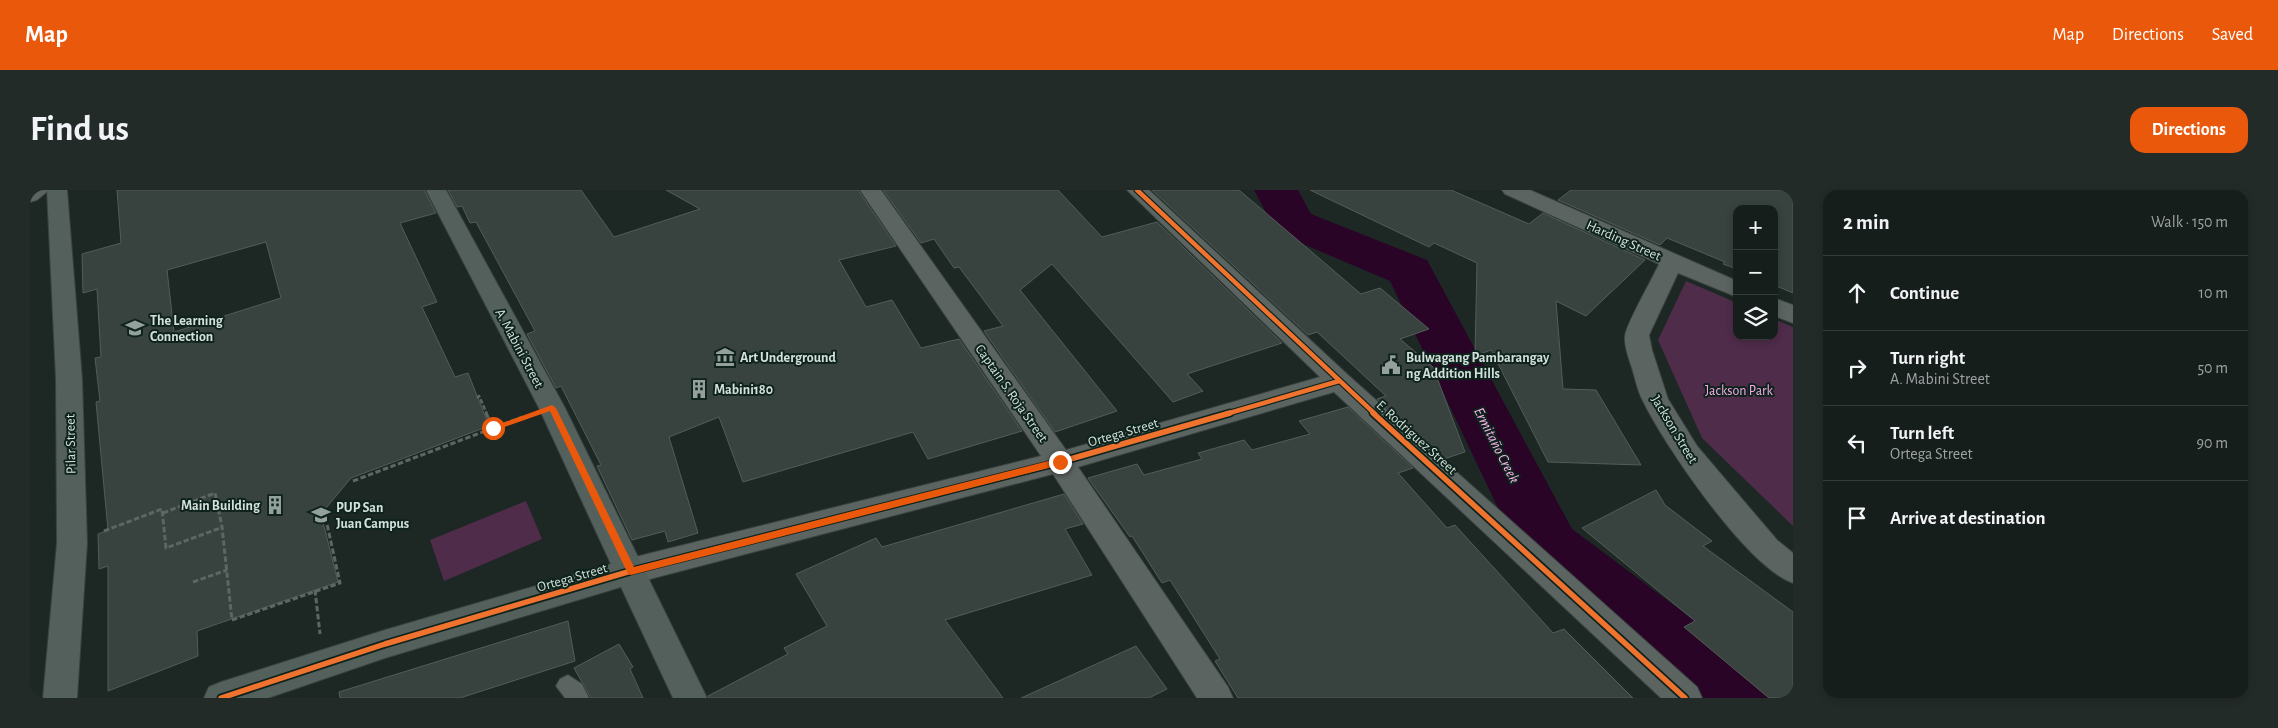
<!DOCTYPE html>
<meta charset="utf-8">
<style>
body{margin:0;font-family:"Alegreya Sans",sans-serif;background:#232b29;color:#f1f3f6}
.controls{position:absolute;right:15px;top:15px;display:grid;overflow:hidden;border-radius:10px;box-shadow:0 2px 8px #0003}
.controls button{width:45px;height:45px;display:grid;place-items:center;padding:0;border:0;border-bottom:1px solid #353c3b;background:#161e1c;color:#f1f3f6;font:25px sans-serif}
.stop{position:absolute;width:15px;height:15px;margin:-11px;border:4px solid #ea580c;border-radius:50%;background:#fff}
.stop.end{background:#ea580c;border-color:#fff;box-shadow:0 1px 5px #0008}
.list{margin:0;padding:0;list-style:none}
h2{display:flex;justify-content:space-between;align-items:center;height:65px;margin:0;padding:0 20px;font-size:21px}
h2 small{font-size:16px;font-weight:400;color:#9ea2a3}
.list li{display:grid;grid-template-columns:32px 1fr auto;gap:15px;align-items:center;box-sizing:border-box;height:75px;padding:0 20px;border-top:1px solid #353c3b}
.list b{display:block;font-size:19px;white-space:nowrap}
.list p{margin:0;font-size:16px;white-space:nowrap;color:#9ea2a3}
.list em{font-size:16px;font-style:normal;color:#9ea2a3}
.icon{flex:none;width:28px;height:28px;fill:none;stroke:currentColor;stroke-width:2;stroke-linecap:round;stroke-linejoin:round}
.map{position:relative;flex:none;width:1763px;height:508px;overflow:hidden;border-radius:15px}
header{display:flex;align-items:center;gap:30px;box-sizing:border-box;height:70px;padding:0 25px;background:#ea580c;color:#fff}
header strong{font-size:24px}
nav{display:flex;gap:28px;margin-inline-start:auto;font-size:18px}
.intro{display:flex;align-items:center;justify-content:space-between;box-sizing:border-box;height:120px;padding:0 30px}
h1{margin:0;font-size:35px}
.button{padding:12px 22px;border-radius:15px;background:#ea580c;color:#fff;font-size:18px;font-weight:700}
main{display:flex;gap:30px;padding:0 30px}
aside{flex:1;background:#161e1c;border-radius:15px;box-shadow:0 2px 8px #0003}
.map>svg:first-child{display:block}
</style>
<header>
<strong>Map</strong>
<nav><a>Map</a><a>Directions</a><a>Saved</a></nav>
</header>
<div class="intro"><h1>Find us</h1><a class="button">Directions</a></div>
<main>
<div class="map">
<svg width="1763" height="508" viewBox="0 0 1763 508">
<rect width="100%" height="100%" fill="#1d2825"/>
<g fill="#4f2c4a">
<polygon points="1656,91 1707,113 1707,146 1744,146 1744,129 1763,137 1763,336 1672,248 1628,150"/>
<polygon points="496,311 512,349 414,391 400,350"/>
</g>
<g fill="none" stroke-linecap="round" stroke-linejoin="round">
<polygon fill="#2a0426" fill-rule="evenodd" points="1224,0 1268,0 1281,24 1397,70 1542,339 1736,484 1746,508 1656,508 1496,377 1360,91 1247,43"/>
</g>
<g fill="#38423f" stroke="#535c59" fill-rule="evenodd">
<path d="M87 0H394L406 23 370 33 407 112 392 117 425 187 438 183 459 236 321 288 291 324 308 392 167 441 168 466 78 501V376L69 379 68 344 78 340 66 212 70 211 65 168 71 167 67 99 53 103 52 64 91 53ZM236 52 251 108 144 142 137 80Z"/>
<polygon points="418,0 551,0 584,47 670,19 636,0 828,0 866,56 809,70 836,117 862,110 891,158 929,149 992,241 898,269 883,242 713,292 689,227 639,247 668,343 638,352 635,341 602,350 567,276 571,275 531,196 526,198 497,144 505,141 446,32 440,33 432,16 427,17"/>
<polygon points="853,0 1028,0 1072,47 1127,32 1252,153 1157,184 1173,201 1143,212 1022,74 990,100 1087,221 1025,242 954,141 973,136 929,77 924,78 904,49 891,53"/>
<polygon points="1122,0 1209,0 1331,104 1350,98 1399,139 1370,149 1403,177 1435,262 1414,269 1347,209 1356,206 1287,142 1278,145"/>
<polygon points="1280,0 1421,0 1499,34 1513,23 1615,70 1556,126 1526,111 1533,199 1566,200 1611,275 1518,272 1461,160 1445,166 1447,73 1404,53 1399,57"/>
<polygon points="1541,0 1763,0 1763,103 1744,95 1744,19 1707,19 1707,79 1693,74 1695,72 1637,48 1630,55 1528,10"/>
<polygon points="1318,217 1383,278 1368,283 1417,338 1425,335 1523,443 1534,439 1603,508 1208,508 1185,471 1190,469 1140,390 1132,393 1102,346 1100,347 1058,288 1107,274 1114,285 1172,269 1168,263 1214,250 1222,260 1280,244 1269,231"/>
<polygon points="1626,300 1635,315 1682,351 1673,356 1763,422 1763,508 1739,508 1654,437 1665,431 1552,338"/>
<polygon points="1034,304 1053,334 1035,339 1062,385 915,430 973,508 679,508 678,506 758,464 754,458 797,436 766,384 846,348 852,357"/>
<polygon points="538,431 545,471 430,508 310,508 309,502"/>
<polygon points="589,454 603,477 600,479 613,508 561,508 544,478"/>
<polygon points="1106,456 1137,499 1119,508 991,508"/>
</g>
<g fill="none" stroke-linecap="round" stroke-linejoin="round">
<g stroke="#38423f" stroke-width="2">
<polygon id="lane" points="538,485 552,494 559,508 535,508 526,496 530,489"/>
</g>
<g stroke="#38423f" stroke-width="2">
<g id="street">
<polygon points="0,0 19,0 7,10 0,12"/>
<polygon points="830,0 851,0 1036,260 1290,187 1097,0 1119,0 1318,185 1667,497 1672,508 1631,508 1304,202 1048,277 1198,497 1203,508 1167,508 1023,284 601,394 590,390 586,381 590,372 601,368 1011,266"/>
<path d="M1472 0H1500L1707 91V107L1648 83 1619 145 1622 160 1638 209 1667 256 1747 350 1763 363V393C1717 377 1635 256 1613 211 1607 200 1605 187 1601 175 1598 166 1594 155 1595 146 1596 134 1623 88 1629 74L1475 4Z"/>
<polygon points="1744,108 1763,115 1763,133 1744,126"/>
</g>
</g>
<g stroke="#38423f" stroke-width="2">
<g id="secondary">
<polygon points="17,0 37,0 52,189 57,353 47,508 13,508 27,353 26,189"/>
<polygon points="396,0 416,0 535,218 677,508 643,508 591,397 355,468 238,508 174,508 179,497 191,492 355,440 581,374 509,218"/>
</g>
</g>
<polyline stroke="#5e6664" stroke-width="2.5" stroke-dasharray="4.5 2" stroke-linecap="butt" points="447,208 449,206 457,224"/>
<g stroke="#5e6664" stroke-width="3" stroke-dasharray="5.5 2.5" stroke-linecap="butt">
<polyline points="456,223 463,238"/>
<polyline points="323,291 495,226"/>
<polyline points="133,323 185,303 192,337 202,430 310,393 295,325"/>
<polyline points="74,341 132,319 136,358 193,337"/>
<polyline points="163,392 197,380"/>
<polyline points="285,400 290,444"/>
</g>
<use href="#lane" fill="#5b6461" fill-rule="evenodd"/>
<use href="#street" fill="#5b6461" fill-rule="evenodd"/>
<use href="#secondary" fill="#53605c" fill-rule="evenodd"/>
<g stroke="#0e231c" stroke-width="7">
<g id="cycleway-far1">
<polyline points="1107,0 1345,224"/>
<polyline points="1196,224 1309,191"/>
</g>
</g>
<g stroke="#0e231c" stroke-width="9">
<g id="cycleway">
<polyline points="1343,223 1655,508"/>
<polyline points="191,508 355,454 601,381 1030,272 1200,223"/>
</g>
</g>
<use href="#cycleway-far1" stroke="#ef722f" stroke-width="4.5"/>
<use href="#cycleway" stroke="#ef722f" stroke-width="5.5"/>
</g>
<polygon fill="#ea580c" points="522,215 526,218 604,377 1030,268 1035,272 1030,275 601,385 598,384 520,221 463,241 459,238"/>
<defs>
<g id="school-bare" transform="scale(1.5)"><path d="M0-5L7-2L0 1L-7-2ZM-4 1L0 2.5L4 1V4Q0 6-4 4Z" fill="#93a09b" stroke="#0e231c" stroke-width="2.5" paint-order="stroke"/></g>
<g id="museum-bare" transform="scale(1.5)"><path d="M0-6L6-3V-2H-6V-3ZM-5-1h2V3h-2ZM-1-1h2V3h-2ZM3-1h2V3H3ZM-6 4H6V6H-6Z" fill="#93a09b" stroke="#0e231c" stroke-width="2.5" paint-order="stroke"/></g>
<g id="civic-bare" transform="scale(1.5)"><path d="M-.6-6.5H3V-4.5H.6V-3L4-1V1h2V6H-6V1h2V-1L-.6-3ZM-1.2 2.5V6h2.4V2.5Z" fill="#93a09b" stroke="#0e231c" stroke-width="2.5" paint-order="stroke"/></g>
<g id="building-bare" transform="scale(1.5)"><path d="M-4-6H4V6H1V3H-1V6H-4ZM-2.5-4.3h1.7v1.8h-1.7ZM.8-4.3h1.7v1.8H.8ZM-2.5-1h1.7V.8h-1.7ZM.8-1h1.7V.8H.8Z" fill="#93a09b" stroke="#0e231c" stroke-width="2.5" paint-order="stroke"/></g>
<g id="university-bare" transform="scale(1.5)"><path d="M0-5L7-2L0 1L-7-2ZM-4 1L0 2.5L4 1V4Q0 6-4 4Z" fill="#93a09b" stroke="#0e231c" stroke-width="2.5" paint-order="stroke"/></g>
</defs>
<g fill-rule="evenodd">
<use href="#school-bare" x="105" y="138"/>
<use href="#museum-bare" x="695" y="167"/>
<use href="#civic-bare" x="1361" y="175"/>
<use href="#building-bare" x="669" y="199"/>
<use href="#building-bare" x="245" y="315"/>
<use href="#university-bare" x="291" y="325"/>
</g>
<g text-anchor="middle" stroke-width="4" stroke-linejoin="round" paint-order="stroke">
<g font-size="14" fill="#d3e0db" stroke="#0e231c">
<text transform="translate(1594 50) rotate(24)" y="5">Harding Street</text>
<text transform="translate(490 158) rotate(62)" y="5">A. Mabini Street</text>
<text transform="translate(982 203) rotate(55)" y="5">Captain S. Roja Street</text>
<text transform="translate(1645 239) rotate(59)" y="5">Jackson Street</text>
<text transform="translate(1093 242) rotate(-16)" y="5">Ortega Street</text>
<text transform="translate(1387 247) rotate(42)" y="5">E. Rodriguez Street</text>
<text transform="translate(40 254) rotate(-91)" y="5">Pilar Street</text>
<text transform="translate(542 387) rotate(-16)" y="5">Ortega Street</text>
</g>
<g font-size="14" font-weight="bold" fill="#d3e0db" stroke="#0e231c" text-anchor="start">
<text x="120" y="135">The Learning<tspan x="120" dy="16">Connection</tspan></text>
<text x="710" y="172">Art Underground</text>
<text x="1376" y="172">Bulwagang Pambarangay<tspan x="1376" dy="16">ng Addition Hills</tspan></text>
<text x="684" y="204">Mabini180</text>
<text x="230" y="320" text-anchor="end">Main Building</text>
<text x="306" y="322">PUP San<tspan x="306" dy="16">Juan Campus</tspan></text>
</g>
<g font-size="14" fill="#f6abe8" stroke="#0e231c">
<text x="1709" y="205">Jackson Park</text>
</g>
<g font-size="15" font-style="italic" fill="#fbb0ed" stroke="#0e231c">
<text transform="translate(1467 255) rotate(63)" y="5">Ermitaño Creek</text>
</g>
</g>
</svg>
<div class="controls">
<button>+</button>
<button>−</button>
<button><svg class="icon" aria-label="layers" viewBox="0 0 24 24"><path d="M12 4l9 5-9 5-9-5zM3 14l9 5 9-5"/></svg></button>
</div>
<div class="stop" style="left:463px;top:238px"></div>
<div class="stop end" style="left:1030px;top:272px"></div>
</div>
<aside>
<h2>2 min<small>Walk · 150 m</small></h2>
<ul class="list">
<li><svg class="icon" aria-label="ahead" viewBox="0 0 24 24"><path d="M12 20V5M6 11l6-6 6 6"/></svg><div><b>Continue</b></div><em>10 m</em></li>
<li><svg class="icon" aria-label="right" viewBox="0 0 24 24"><path d="M7 20v-9h11M14 6l5 5-5 5"/></svg><div><b>Turn right</b><p>A. Mabini Street</p></div><em>50 m</em></li>
<li><svg class="icon" aria-label="left" viewBox="0 0 24 24"><path d="M17 20v-9H6M10 6l-5 5 5 5"/></svg><div><b>Turn left</b><p>Ortega Street</p></div><em>90 m</em></li>
<li><svg class="icon" aria-label="arrive" viewBox="0 0 24 24"><path d="M6 21V4h12l-3 4 3 4H6"/></svg><div><b>Arrive at destination</b></div></li>
</ul>
</aside>
</main>
